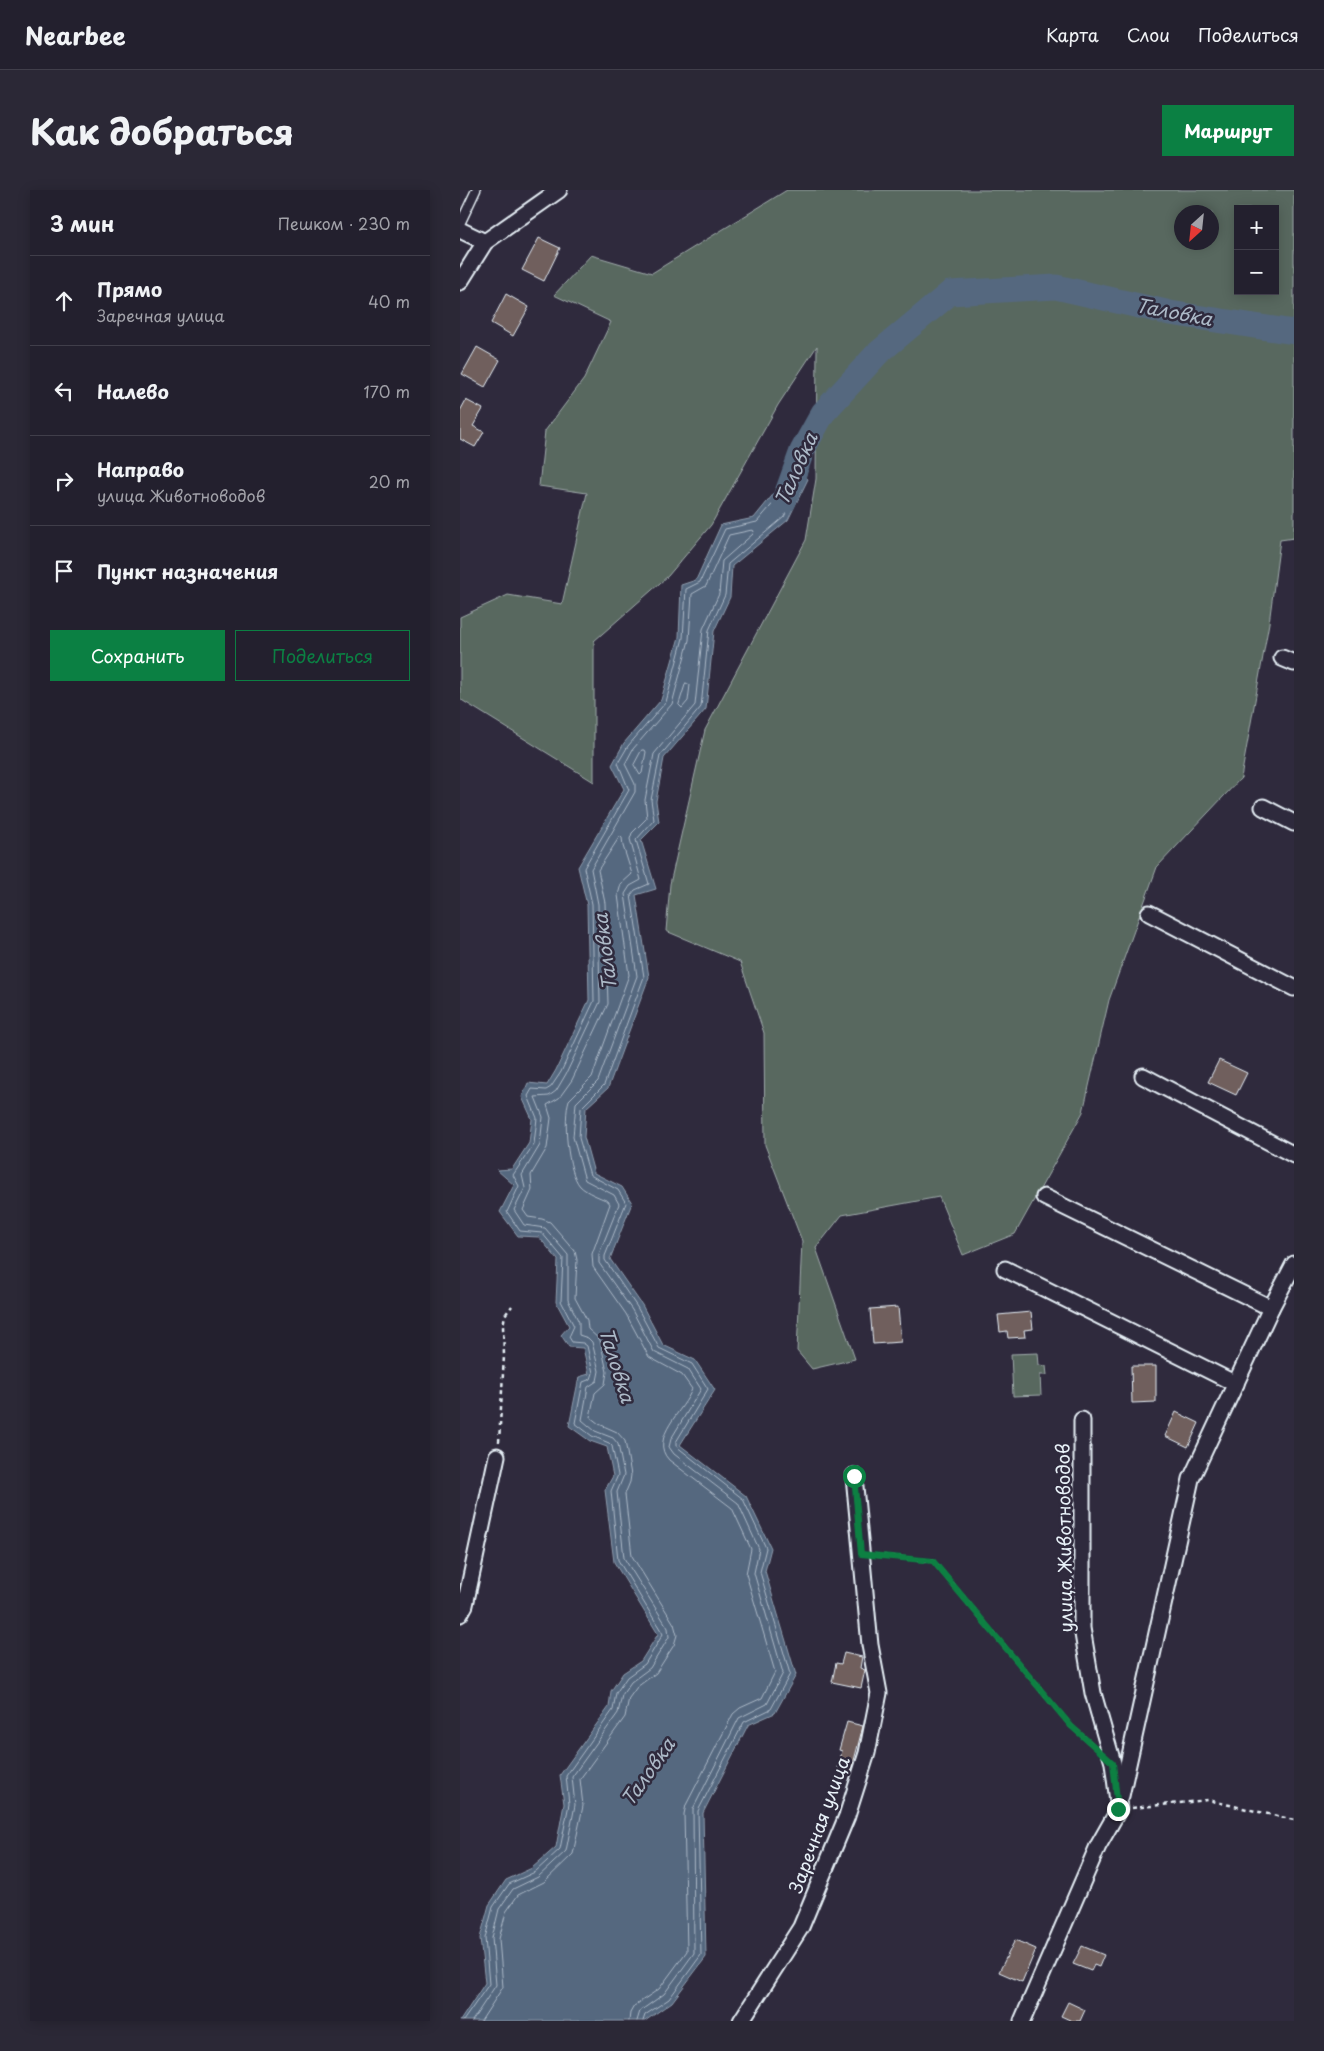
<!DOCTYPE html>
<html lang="ru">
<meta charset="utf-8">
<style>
body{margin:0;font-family:"Playpen Sans",sans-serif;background:#2b2836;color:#f1f3f6}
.controls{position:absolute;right:15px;top:15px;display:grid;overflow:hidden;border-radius:0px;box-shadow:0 2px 12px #0003}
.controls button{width:45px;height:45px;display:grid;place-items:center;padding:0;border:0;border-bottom:1px solid #403e4a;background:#23202e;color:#f1f3f6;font:25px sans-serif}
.compass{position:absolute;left:714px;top:15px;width:45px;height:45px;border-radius:50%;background:#23202e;box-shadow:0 2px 12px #0003;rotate:207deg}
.stop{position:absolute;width:15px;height:15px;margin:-11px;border:4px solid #0b8043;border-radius:50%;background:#fff}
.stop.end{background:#0b8043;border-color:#fff;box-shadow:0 1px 5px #0008}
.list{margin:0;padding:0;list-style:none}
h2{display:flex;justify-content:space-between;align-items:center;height:65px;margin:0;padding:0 20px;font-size:21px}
h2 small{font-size:16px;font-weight:400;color:#a3a3aa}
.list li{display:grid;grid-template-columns:32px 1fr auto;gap:15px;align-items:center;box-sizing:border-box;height:90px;padding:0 20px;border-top:1px solid #403e4a}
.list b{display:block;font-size:19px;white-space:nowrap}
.list p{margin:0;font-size:16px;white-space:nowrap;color:#a3a3aa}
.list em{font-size:16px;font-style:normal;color:#a3a3aa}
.actions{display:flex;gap:10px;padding:15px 20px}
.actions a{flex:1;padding:11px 0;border:1px solid #0b8043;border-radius:0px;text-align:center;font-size:18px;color:#0b8043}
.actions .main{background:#0b8043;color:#fff}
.icon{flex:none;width:28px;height:28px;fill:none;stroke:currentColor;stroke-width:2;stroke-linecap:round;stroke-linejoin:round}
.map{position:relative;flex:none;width:834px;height:1831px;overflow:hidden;border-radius:0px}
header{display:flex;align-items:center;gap:30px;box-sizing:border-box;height:70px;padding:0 25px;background:#23202e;border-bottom:1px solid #403e4a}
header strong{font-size:24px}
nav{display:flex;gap:28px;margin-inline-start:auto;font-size:18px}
.intro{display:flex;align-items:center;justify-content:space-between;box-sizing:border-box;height:120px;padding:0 30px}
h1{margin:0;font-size:35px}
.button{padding:12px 22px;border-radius:0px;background:#0b8043;color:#fff;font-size:18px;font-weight:700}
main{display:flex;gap:30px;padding:0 30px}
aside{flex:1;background:#23202e;border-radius:0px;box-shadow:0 2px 12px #0003}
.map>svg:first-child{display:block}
</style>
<header>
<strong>Nearbee</strong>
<nav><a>Карта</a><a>Слои</a><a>Поделиться</a></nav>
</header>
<div class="intro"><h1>Как добраться</h1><a class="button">Маршрут</a></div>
<main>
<aside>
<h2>3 мин<small>Пешком · 230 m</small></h2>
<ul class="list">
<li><svg class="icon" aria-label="ahead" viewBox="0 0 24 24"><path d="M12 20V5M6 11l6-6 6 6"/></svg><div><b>Прямо</b><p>Заречная улица</p></div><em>40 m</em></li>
<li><svg class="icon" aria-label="left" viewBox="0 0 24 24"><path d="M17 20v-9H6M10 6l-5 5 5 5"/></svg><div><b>Налево</b></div><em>170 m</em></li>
<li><svg class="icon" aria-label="right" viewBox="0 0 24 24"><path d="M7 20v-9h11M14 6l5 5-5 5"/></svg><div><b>Направо</b><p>улица Животноводов</p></div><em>20 m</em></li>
<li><svg class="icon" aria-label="arrive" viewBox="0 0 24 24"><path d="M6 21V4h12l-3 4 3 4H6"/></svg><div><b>Пункт назначения</b></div></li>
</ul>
<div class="actions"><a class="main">Сохранить</a><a>Поделиться</a></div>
</aside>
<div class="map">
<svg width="834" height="1831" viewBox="0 0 834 1831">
<rect width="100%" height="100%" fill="#2f2a3d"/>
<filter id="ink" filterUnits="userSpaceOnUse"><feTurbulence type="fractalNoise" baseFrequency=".02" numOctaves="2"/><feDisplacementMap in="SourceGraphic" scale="10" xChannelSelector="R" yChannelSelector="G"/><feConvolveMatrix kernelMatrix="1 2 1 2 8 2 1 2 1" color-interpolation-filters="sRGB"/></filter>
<g filter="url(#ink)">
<g fill="#59685f" stroke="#a0acac" fill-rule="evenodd">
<path d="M327 0H834V348L820 350 809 433 781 588 697 677 649 810 623 922 555 1044 503 1065 479 1007 382 1025 356 1058 395 1169 352 1179 337 1161 342 1051 305 955 304 843 280 772 206 741 210 694 245 540 346 350 356 289 357 156 318 215 251 335 208 386 134 451V592L0 509V427L48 405 102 414 127 303 79 296 85 241 124 189 151 132 94 105 131 65 192 83ZM778 19H815V101H778ZM722 22H752V52H722Z"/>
<polygon points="578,1163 579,1175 586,1176 587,1185 580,1185 581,1205 553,1206 551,1164"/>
</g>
<polygon fill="#54677f" stroke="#8f9eaf" points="334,279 348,289 328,330 272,376 270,407 254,441 246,519 204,568 196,611 199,632 181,650 196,699 176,705 189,787 148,898 126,918 124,947 134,983 162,997 172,1013 150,1069 182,1115 203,1155 235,1170 255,1200 220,1255 286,1306 311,1358 305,1381 336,1485 315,1523 288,1535 243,1623 246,1767 212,1812 185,1831 0,1831 25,1793 20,1748 29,1715 46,1690 72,1678 96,1657 104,1614 100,1585 149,1517 151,1501 163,1483 181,1471 198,1444 154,1372 145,1300 153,1286 147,1257 130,1251 109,1236 119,1187 129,1184 123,1158 109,1157 101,1145 109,1136 96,1112 98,1070 79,1047 58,1046 40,1022 54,995 37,980 52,979 69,953 72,929 62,907 68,893 87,895 96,880 129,810 127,715 118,677 164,599 152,575 164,553 201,510 219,447 221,395 236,390 261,335 294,328"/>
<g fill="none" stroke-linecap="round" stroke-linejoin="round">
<g stroke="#adbac8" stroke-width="1">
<polygon points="226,493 230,495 228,511 222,518 219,515"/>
<polygon points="182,560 185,560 186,562 182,583 180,585 174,575"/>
<polyline points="3,1831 29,1794 25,1748 33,1717 49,1694 75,1682 100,1659 109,1614 106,1586 153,1520 156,1503 167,1487 185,1474 203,1444 158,1370 151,1301 158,1285 152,1256 149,1253 132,1246 115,1233 123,1192 131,1189 133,1183 127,1156 123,1153 112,1152 109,1147 114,1136 101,1111 103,1068 82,1043 60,1041 47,1022 59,996 53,985 74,954 77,928 68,906 72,899 86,900 91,897 101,882 134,811 132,714 124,678 169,600 158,573 168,556 206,512 223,448 226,399 240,392 265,339 297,332 336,287 341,292 324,327 268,374 265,405 249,440 241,517 200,566 191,610 194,630 176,650 189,694 175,700 171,705 184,787 144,895 121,918 119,948 130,985 158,1000 166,1013 145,1066 145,1070 177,1117 199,1158 232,1174 248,1199 216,1252 216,1256 283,1309 306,1358 300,1382 330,1484 311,1519 284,1532 238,1621 241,1765 209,1809 185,1825 183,1831"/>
<polyline points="12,1831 36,1795 32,1748 39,1719 53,1699 78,1687 106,1661 115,1615 112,1587 158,1523 162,1505 171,1492 190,1478 209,1447 208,1438 164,1368 157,1302 164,1285 158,1254 153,1248 135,1241 122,1230 128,1197 137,1191 139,1181 132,1152 128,1148 119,1145 119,1132 108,1110 108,1065 85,1038 64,1035 54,1020 65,998 62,985 80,955 83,927 75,907 89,906 96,901 106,884 140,812 138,714 131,679 175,602 175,594 165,574 173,559 212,514 229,450 232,404 246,396 269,345 292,340 294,341 293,344 262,371 259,404 243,439 235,515 194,564 185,610 187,628 172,643 170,649 181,690 170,696 165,704 177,786 138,891 116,913 113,947 125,990 154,1005 159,1014 139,1064 139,1073 172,1120 194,1162 228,1179 241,1199 211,1249 209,1257 214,1264 278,1313 299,1359 294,1383 323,1483 307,1514 279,1528 233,1619 234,1763 204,1804 180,1821 177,1831"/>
<path d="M21 1831 43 1797 39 1749 46 1722 58 1705 84 1692 113 1664 123 1616 120 1589 165 1527 169 1508 177 1497 196 1483 214 1455 217 1445 214 1434 172 1366 165 1304 170 1292 171 1285 165 1251 157 1242 139 1234 130 1227 135 1203 145 1194 147 1182 140 1150 128 1139 127 1130 115 1108 117 1070 115 1061 90 1032 82 1029 68 1027 63 1020 72 1000 71 985 87 958 91 928 87 915 99 908 112 890 148 814 145 713 138 680 160 646 162 648 163 656 172 684 161 694 158 705 169 785 132 887 109 910C103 929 107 981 120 996 127 1003 139 1007 148 1011L150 1014 132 1064 133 1077 166 1124 189 1167 222 1185 232 1199C225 1220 188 1248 209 1270L272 1318 291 1359 286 1384 315 1482 302 1508 280 1518 273 1524 226 1615 224 1624 227 1761 199 1799 174 1816 170 1823 169 1831"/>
</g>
<polyline stroke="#54677f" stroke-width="25" points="324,311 342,261 363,223 417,164 490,103 596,97 710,123 834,142"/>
</g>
<g fill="#705f5d" stroke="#e8f1f8">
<polygon points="79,48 100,58 84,91 62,80"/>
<polygon points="46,104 69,117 53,146 31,133"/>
<polygon points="17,157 40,170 25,197 2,184"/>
<polygon points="6,210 23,219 13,236 24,242 15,257 0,249 0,221"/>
<polygon points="759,870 787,883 776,905 748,892"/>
<polygon points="438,1117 441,1152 413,1154 410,1119"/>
<polygon points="571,1122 573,1139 564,1140 565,1147 548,1148 547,1141 540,1142 538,1125"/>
<polygon points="671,1176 696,1176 696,1212 672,1213"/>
<polygon points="716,1222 739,1233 728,1257 705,1246"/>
<polygon points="384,1463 402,1467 400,1478 405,1480 401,1498 372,1492 376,1473 381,1474"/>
<polygon points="387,1532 403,1536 391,1582 378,1578 382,1561 379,1560"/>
<polygon points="555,1750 576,1759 562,1792 539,1782"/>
<polygon points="622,1756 644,1765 639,1777 634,1775 631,1781 613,1774"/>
<polygon points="608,1812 625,1820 620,1831 612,1831 601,1826"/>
</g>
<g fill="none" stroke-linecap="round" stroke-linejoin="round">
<g stroke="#e8f1f8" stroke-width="11">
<polyline id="lane" points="0,34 16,0"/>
</g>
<g stroke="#e8f1f8" stroke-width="19">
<g id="street">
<polyline points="0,40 25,52"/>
<polyline points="0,92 25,52 99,0"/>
<polyline points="822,468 834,473"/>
<polyline points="803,617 834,633"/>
<polyline points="689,723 834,798"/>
<polyline points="683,886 834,965"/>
<polyline points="584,1007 811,1118"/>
<polyline points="545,1079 776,1194"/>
<polyline points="0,1424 5,1415 37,1266"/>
<polyline points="661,1606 731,1289 811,1118 834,1074"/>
<polyline points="281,1831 341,1737 387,1626 407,1563 419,1503 410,1455 394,1286"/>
<polyline points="562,1831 638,1656 659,1619 653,1573 633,1503 622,1438 622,1230"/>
</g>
</g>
<g stroke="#e8f1f8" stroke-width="2.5" stroke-dasharray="4 4" stroke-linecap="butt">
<polyline points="39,1252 44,1166 43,1136 45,1125 52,1116"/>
<polyline points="415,1365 473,1371 611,1536 633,1555"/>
<polyline points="672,1618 748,1610 834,1630"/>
</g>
<use href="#lane" stroke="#2f2a3d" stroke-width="8"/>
<use href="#street" stroke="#2f2a3d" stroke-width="15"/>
</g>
</g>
<g fill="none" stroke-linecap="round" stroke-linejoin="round" filter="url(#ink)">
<polyline stroke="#0b8043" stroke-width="6" points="394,1286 401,1364 473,1371 611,1536 653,1573 658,1619"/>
</g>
<g text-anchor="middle" stroke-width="5" stroke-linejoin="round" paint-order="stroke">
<g font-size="18" fill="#e8f1f8" stroke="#2f2a3d">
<text transform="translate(605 1348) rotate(-91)" y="6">улица Животноводов</text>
<text transform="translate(360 1635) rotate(-70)" y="6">Заречная улица</text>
</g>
<g font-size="19" font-style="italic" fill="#adbac8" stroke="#2f2a3d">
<text transform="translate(714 122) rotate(11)" y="7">Таловка</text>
<text transform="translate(336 279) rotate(-66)" y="7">Таловка</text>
<text transform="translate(145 762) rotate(-97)" y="7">Таловка</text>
<text transform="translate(157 1175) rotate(73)" y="7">Таловка</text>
<text transform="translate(188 1582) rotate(-55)" y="7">Таловка</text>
</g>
</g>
</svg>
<div class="controls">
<button>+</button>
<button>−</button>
</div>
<svg class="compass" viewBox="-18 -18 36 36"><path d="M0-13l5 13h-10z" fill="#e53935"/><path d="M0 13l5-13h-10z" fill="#a3a3aa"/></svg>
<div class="stop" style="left:394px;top:1286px"></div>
<div class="stop end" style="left:658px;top:1619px"></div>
</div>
</main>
